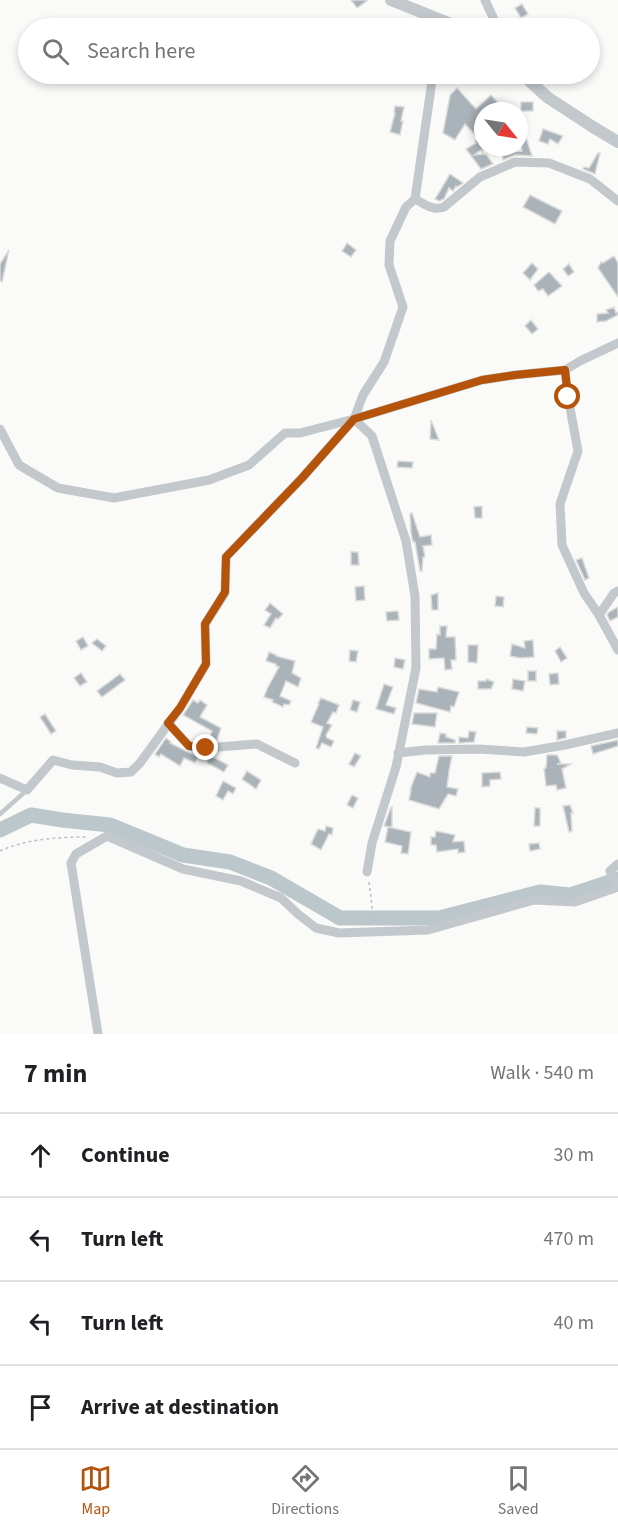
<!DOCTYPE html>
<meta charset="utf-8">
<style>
body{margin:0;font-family:"Source Sans 3",sans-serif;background:#f2f2f2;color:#202124}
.compass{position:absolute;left:474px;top:102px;width:54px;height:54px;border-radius:50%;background:#fff;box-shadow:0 3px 9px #0003;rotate:120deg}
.stop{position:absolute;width:18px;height:18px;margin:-14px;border:4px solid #b45309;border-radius:50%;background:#fff}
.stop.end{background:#b45309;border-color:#fff;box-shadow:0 2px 6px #0008}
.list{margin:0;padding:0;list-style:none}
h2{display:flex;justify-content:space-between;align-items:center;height:78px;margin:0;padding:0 24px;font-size:26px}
h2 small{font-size:20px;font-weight:400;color:#757577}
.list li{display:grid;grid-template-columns:39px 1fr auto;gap:18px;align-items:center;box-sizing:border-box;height:84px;padding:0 24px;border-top:2px solid #e0e0e0}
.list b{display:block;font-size:22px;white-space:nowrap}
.list em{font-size:20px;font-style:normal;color:#757577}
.icon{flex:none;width:33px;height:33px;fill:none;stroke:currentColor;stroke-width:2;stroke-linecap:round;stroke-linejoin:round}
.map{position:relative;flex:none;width:618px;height:1034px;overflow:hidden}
.search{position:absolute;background:#fff;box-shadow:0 3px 9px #0003;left:18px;right:18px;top:18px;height:66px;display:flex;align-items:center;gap:15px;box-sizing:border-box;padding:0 21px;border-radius:33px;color:#757577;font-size:22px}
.sheet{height:414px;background:#fff}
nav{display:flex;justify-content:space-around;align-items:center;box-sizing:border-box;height:84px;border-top:2px solid #e0e0e0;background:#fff;font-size:16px;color:#757577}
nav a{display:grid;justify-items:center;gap:3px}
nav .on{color:#b45309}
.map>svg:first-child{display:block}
</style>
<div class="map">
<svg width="618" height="1034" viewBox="0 0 618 1034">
<rect width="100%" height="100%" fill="#fafaf8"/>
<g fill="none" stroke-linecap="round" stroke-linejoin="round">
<polyline stroke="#bbc7cb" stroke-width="15" points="0,830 31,815 62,820 110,825 183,855 230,862 271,878 340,918 439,918 540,892 570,895 618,879"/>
</g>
<g fill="#aab3b9" stroke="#dcdcda" stroke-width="1.5">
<polygon points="351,0 368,0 357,8"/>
<polygon points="522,4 528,14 521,18 515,8"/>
<polygon points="457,88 476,109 491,95 499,104 492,111 483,111 483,119 477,125 483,131 483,154 481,150 474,155 486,154 493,164 481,169 466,149 476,143 475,141 479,139 465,124 455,140 443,133 450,95"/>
<rect x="521" y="102" width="12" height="9"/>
<polygon points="395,106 404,107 401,121 403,121 400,135 390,132 395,113 394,112"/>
<polygon points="543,129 563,136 558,144 550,139 548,144 539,141"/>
<polygon points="526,137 532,156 515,155 503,160 502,152 522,151 519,139"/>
<polygon points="598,153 600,153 595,174 583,169 584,167 589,168"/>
<polygon points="450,174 463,183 457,187 456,186 453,191 449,188 444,199 439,201 435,199"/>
<polygon points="530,195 562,211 555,224 523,207"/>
<polygon points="347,243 356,250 351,257 342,251"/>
<polygon points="9,250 2,282 0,281 0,264"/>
<polygon points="614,256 618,263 618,297 598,268 601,262 603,263"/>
<polygon points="532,263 538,269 530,280 523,273"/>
<polygon points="569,264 574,272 568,276 563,269"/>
<polygon points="549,272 562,286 548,296 543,289 538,291 534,285"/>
<polygon points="614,307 616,313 618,312 618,315 606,321 597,322 597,314 608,313 606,310"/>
<polygon points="531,320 538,329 532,334 525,326"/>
<polygon points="431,420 439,440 430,439"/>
<polygon points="398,461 413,462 412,468 397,467"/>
<polygon points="482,506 482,518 475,518 474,507"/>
<polygon points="412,513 420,537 431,535 432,545 423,546 425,557 423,557 422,571 420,571 415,542 413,542 411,533 410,514"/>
<polygon points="351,552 358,552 359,565 351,565"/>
<polygon points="582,558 589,578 585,580 576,560"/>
<polygon points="364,586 365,600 356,601 355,587"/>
<polygon points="438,593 438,610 432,610 431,595"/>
<polygon points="496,596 504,597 503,607 495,606"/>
<polygon points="270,603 283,614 278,619 276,618 270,628 264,625 271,614 265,610"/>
<polygon points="618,607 618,617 610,621 607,615 609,612"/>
<polygon points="398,611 399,620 387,621 386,612"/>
<polygon points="440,626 447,626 446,637 455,637 456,660 451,660 452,669 445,670 444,658 429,659 429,649 436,649 437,634 440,635"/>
<polygon points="83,637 88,646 81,650 76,641"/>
<polygon points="97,639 106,646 102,651 92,643"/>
<polygon points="533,640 534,657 520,658 510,656 512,644 525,648 524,641"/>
<polygon points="468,645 478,645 477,663 468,662"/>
<polygon points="560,647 567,658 561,662 555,651"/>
<polygon points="350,650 358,651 356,662 349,661"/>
<polygon points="269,652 276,655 276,656 295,661 292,673 301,678 298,687 286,681 280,696 291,701 289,705 284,704 283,707 272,702 273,700 264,697 267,689 279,667 276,666 276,664 266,661"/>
<polygon points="395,658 405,660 403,669 394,667"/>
<rect x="528" y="671" width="8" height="10"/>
<polygon points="81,673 87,682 80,686 74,678"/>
<polygon points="558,673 559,684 550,685 549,674"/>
<polygon points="120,674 125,680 102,697 97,691"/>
<polygon points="486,679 494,682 491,689 478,689 478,681 486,681"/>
<polygon points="513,679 525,681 523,691 512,689"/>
<polygon points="384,684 393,687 386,705 396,708 394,714 376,709"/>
<polygon points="438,687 459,692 454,707 451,706 450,712 416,703 419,689 437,692"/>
<polygon points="321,698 339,705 336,713 333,712 327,723 332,725 326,735 327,738 334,741 331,747 322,743 319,749 316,748 323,727 311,722 319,704 318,703"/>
<polygon points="193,700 198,703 200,700 207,705 200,717 221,728 217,740 209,740 212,731 183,715"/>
<polygon points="353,700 360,702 357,712 350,710"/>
<polygon points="414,713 437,713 435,727 412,724"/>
<polygon points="45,714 56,731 51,734 40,717"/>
<polygon points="527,727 538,728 537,734 526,733"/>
<polygon points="469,731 476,732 474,742 459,743 459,737 468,738"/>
<polygon points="557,731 566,731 566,738 557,740"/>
<polygon points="440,733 446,734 446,737 455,740 455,743 438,743"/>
<polygon points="166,738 171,742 170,743 198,757 195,763 184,758 180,766 161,754 159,757 155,754"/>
<polygon points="618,740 618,746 593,754 591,746"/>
<polygon points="355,753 361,756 354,767 349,764"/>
<polygon points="209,755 228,765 224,772 207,763"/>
<polygon points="547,755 557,755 561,763 557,764 571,764 562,769 566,788 557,790 556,785 546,786 544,768 546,768"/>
<polygon points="439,756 452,756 449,771 447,787 458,789 456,796 448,794 439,809 409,800 411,790 410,790 417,772 430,777 430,773 435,773"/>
<polygon points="247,771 261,780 256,789 242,779"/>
<polygon points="500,772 501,779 490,780 490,786 482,787 482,773"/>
<polygon points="223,781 236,788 233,794 228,791 223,800 216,796"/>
<polygon points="352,795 358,798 353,808 347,805"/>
<polygon points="570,805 573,813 571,813 572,831 569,832 563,806"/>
<polygon points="391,807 392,807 392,827 384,826"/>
<polygon points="535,808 540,808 540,826 534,826"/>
<polygon points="326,826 333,828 332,835 329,834 321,850 311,844 318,829 325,831"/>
<polygon points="388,827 411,832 408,854 401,853 402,846 385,842"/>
<polygon points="436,831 455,835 453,842 464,841 465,852 458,853 458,849 437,852 436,845 431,845 431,837 435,837"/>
<polygon points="539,843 540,849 530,851 529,844"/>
</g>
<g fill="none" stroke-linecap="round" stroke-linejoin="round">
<g stroke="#bbbfc2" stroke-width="1.5" stroke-dasharray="3 3" stroke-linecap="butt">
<path d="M0 851C26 839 58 837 87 837"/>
<polyline points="369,882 374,922"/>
</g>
<polyline stroke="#c3c8cc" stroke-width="4.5" points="0,814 27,790"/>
<g stroke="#c3c8cc" stroke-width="9">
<polyline points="485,0 498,28"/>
<path d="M415 199C425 204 432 211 444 207L480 177 515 162 549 163 590 179 618 201"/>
<polyline points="565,370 568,397 578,451 560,504 562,545 584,593 599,615 618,650"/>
<polyline points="354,419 372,436 406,541 415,596 416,668 396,767 372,843 367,872"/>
<polyline points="0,429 19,465 58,488 114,498 209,480 249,465 285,433 300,433 354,419 482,380 515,375 565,370 580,361 618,343"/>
<polyline points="599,615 614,593 618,591"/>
<polyline points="168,723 189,746 206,748 257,744 295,763"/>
<polyline points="398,753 425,750 479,749 524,752 565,745 618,733"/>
<polyline points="0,778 27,790 53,760 72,765 100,767 117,773 131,772 140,763 180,708 206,664 205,624 225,593 226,557 302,478 354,419 363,395 384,362 403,307 389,265 390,241 406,207 415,199 432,81 436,74"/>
<polyline points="618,887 610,871 618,864"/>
<polyline points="98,1034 71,863 76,854 107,836 183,869 241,881 281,898 298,914 316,928 339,933 428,930 534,900 575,902 618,887"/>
</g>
<g stroke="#c3c8cc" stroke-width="12">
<polyline points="391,0 461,28"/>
<polyline points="522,74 547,97 593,127 618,142"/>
</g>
</g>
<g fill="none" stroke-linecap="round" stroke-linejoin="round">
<polyline stroke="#b45309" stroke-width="8" points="206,748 189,746 168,723 180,708 206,664 205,624 225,592 226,557 302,478 354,419 482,380 515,375 565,370 568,397"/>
</g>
</svg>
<svg class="compass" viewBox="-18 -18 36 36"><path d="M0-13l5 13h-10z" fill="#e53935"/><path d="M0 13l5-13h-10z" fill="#757577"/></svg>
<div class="stop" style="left:568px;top:397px"></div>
<div class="stop end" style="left:206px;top:748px"></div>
<div class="search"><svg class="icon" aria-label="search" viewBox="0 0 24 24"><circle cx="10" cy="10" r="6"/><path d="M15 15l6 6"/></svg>Search here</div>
</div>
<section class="sheet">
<h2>7 min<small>Walk · 540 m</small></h2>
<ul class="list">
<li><svg class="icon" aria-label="ahead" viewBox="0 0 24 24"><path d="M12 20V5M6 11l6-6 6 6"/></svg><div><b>Continue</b></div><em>30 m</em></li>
<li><svg class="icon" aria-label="left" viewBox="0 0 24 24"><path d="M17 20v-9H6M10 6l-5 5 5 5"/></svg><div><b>Turn left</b></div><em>470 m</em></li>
<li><svg class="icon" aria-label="left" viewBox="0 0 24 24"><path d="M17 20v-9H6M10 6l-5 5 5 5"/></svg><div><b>Turn left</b></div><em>40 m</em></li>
<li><svg class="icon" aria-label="arrive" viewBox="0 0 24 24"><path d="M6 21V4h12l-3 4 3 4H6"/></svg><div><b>Arrive at destination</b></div></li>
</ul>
</section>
<nav>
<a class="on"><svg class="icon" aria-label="map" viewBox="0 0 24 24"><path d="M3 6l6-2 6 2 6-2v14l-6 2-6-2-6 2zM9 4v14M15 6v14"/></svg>Map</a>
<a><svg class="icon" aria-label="directions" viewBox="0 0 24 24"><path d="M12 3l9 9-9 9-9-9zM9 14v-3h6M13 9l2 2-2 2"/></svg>Directions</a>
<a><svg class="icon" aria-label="saved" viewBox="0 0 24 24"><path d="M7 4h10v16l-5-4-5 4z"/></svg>Saved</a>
</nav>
